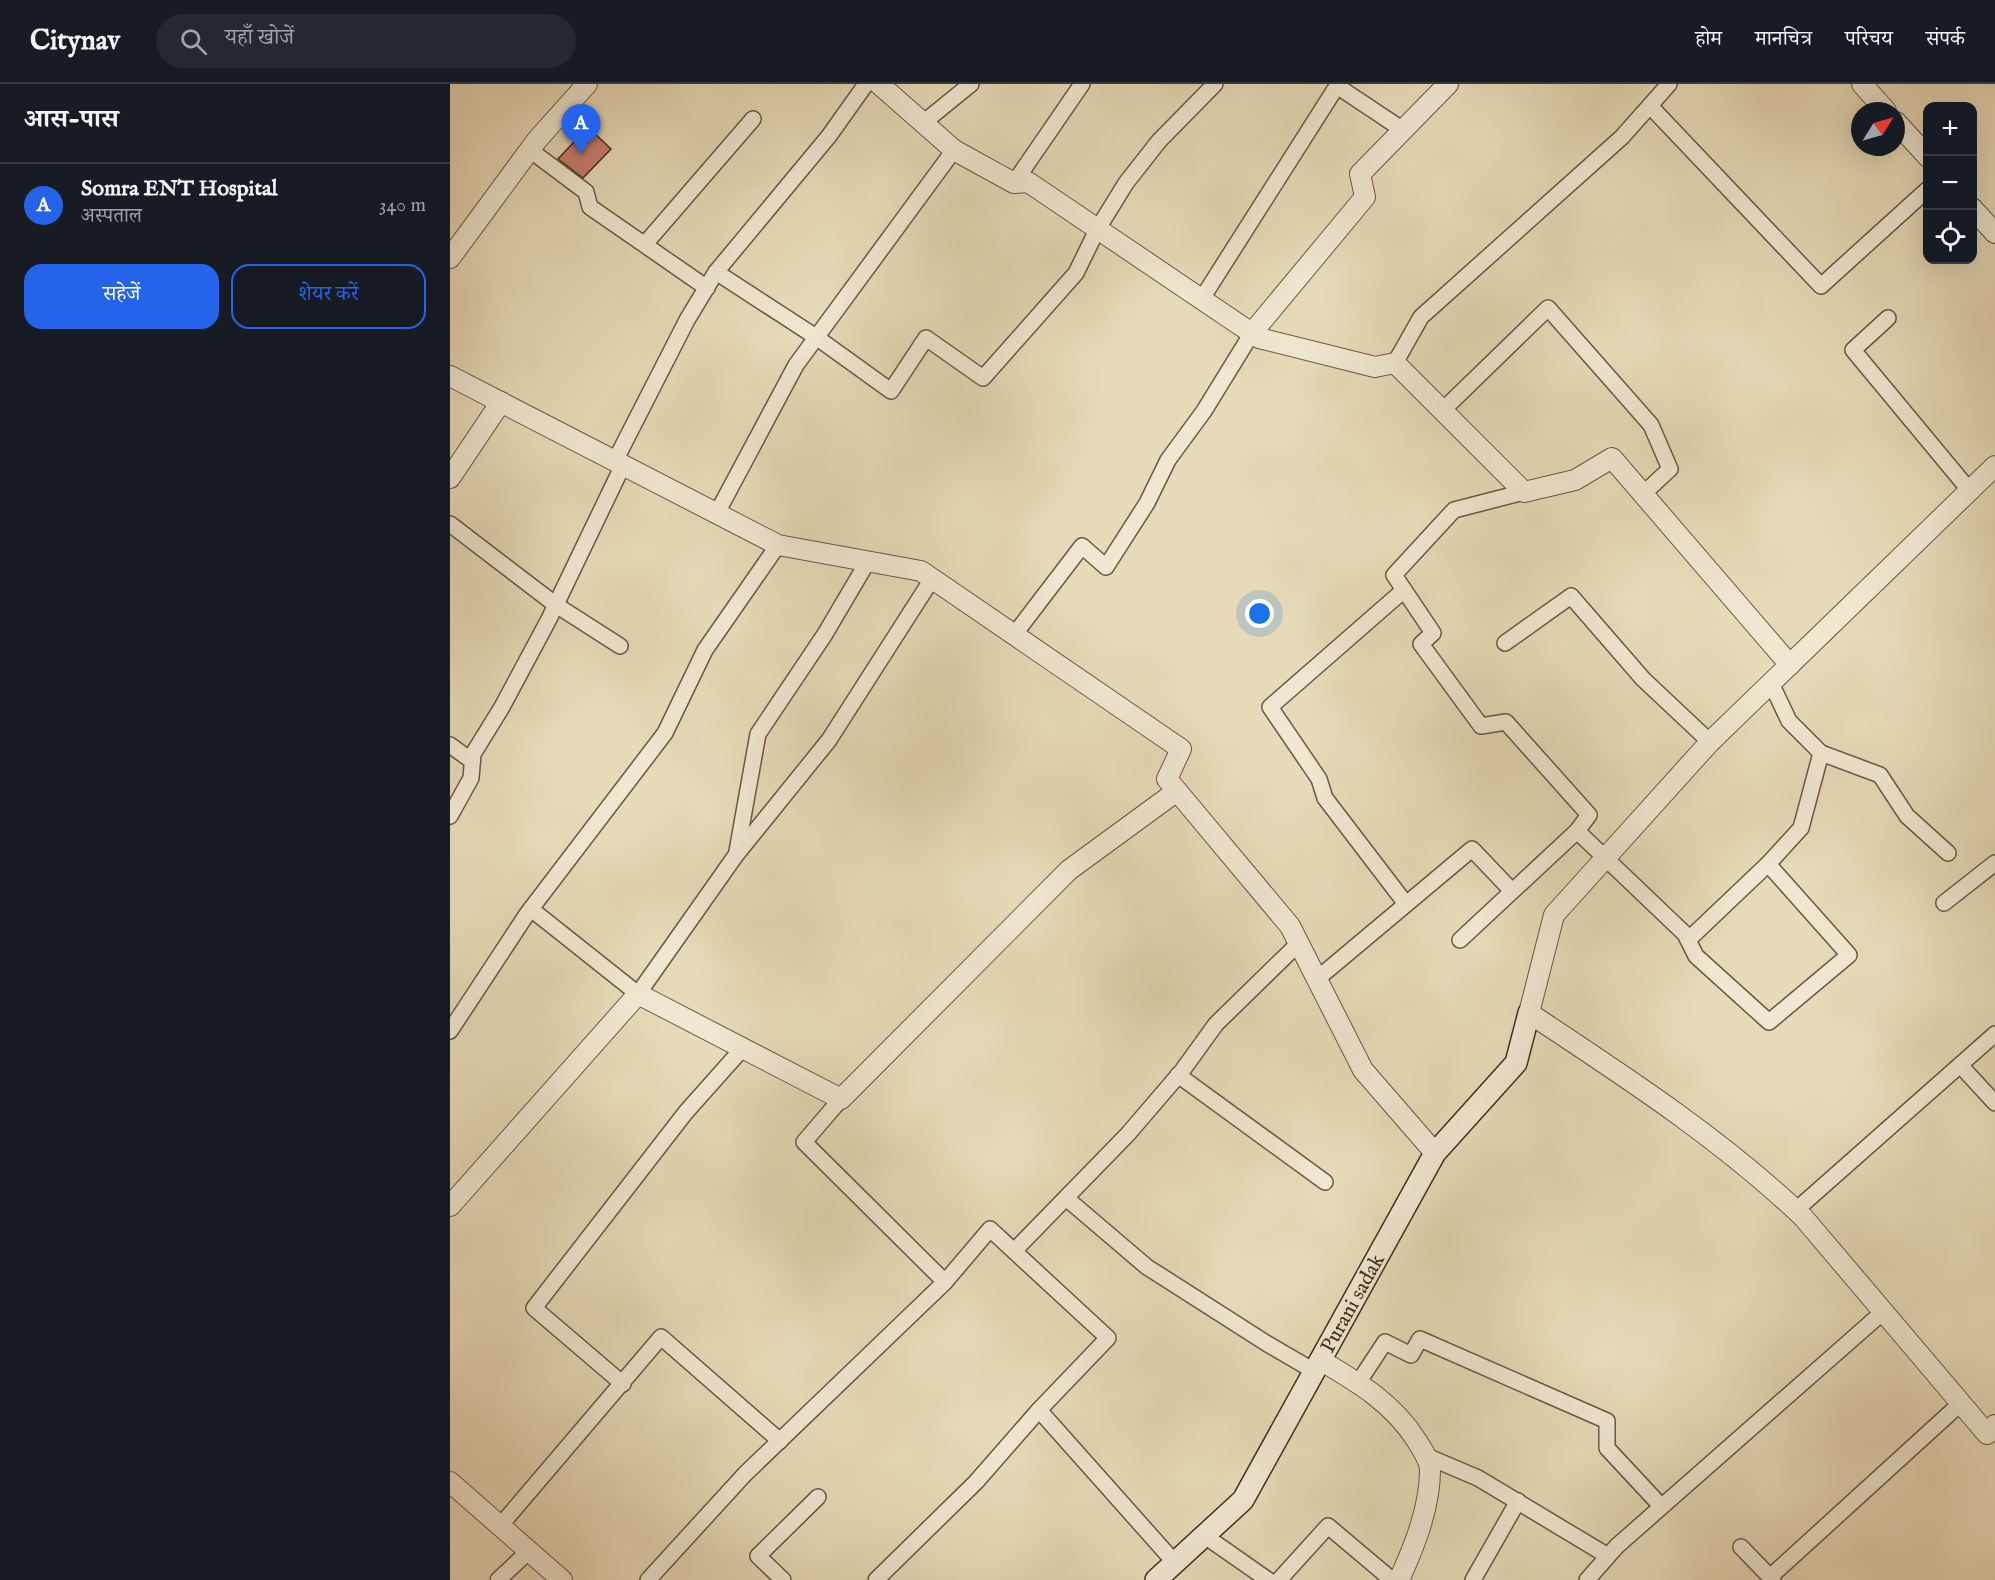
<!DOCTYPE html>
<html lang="hi">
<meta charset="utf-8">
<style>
body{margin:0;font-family:"IM FELL English","Noto Serif Devanagari",serif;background:#242831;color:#f1f3f6}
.controls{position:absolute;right:18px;top:18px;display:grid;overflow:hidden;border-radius:12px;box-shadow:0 6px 24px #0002}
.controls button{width:54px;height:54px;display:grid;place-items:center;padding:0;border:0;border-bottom:2px solid #363941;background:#171b24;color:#f1f3f6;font:30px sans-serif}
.compass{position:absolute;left:1401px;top:18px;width:54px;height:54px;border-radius:50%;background:#171b24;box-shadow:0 6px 24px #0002;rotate:53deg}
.you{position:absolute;left:810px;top:530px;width:21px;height:21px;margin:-15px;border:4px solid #fff;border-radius:50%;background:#1a73e8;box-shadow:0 0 0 9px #1a73e833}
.badge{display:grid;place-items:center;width:39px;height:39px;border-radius:50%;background:#2563eb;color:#fff;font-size:20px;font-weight:700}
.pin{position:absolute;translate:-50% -50px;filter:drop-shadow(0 2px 3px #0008)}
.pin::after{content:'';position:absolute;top:32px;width:21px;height:18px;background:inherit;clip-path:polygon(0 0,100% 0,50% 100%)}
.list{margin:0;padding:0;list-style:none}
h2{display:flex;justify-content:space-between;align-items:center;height:78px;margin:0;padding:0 24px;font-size:26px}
h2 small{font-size:20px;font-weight:400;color:#9ea1a6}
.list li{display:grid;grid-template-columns:39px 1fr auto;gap:18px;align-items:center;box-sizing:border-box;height:84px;padding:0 24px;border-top:2px solid #363941}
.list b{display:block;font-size:22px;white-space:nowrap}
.list p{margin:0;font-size:20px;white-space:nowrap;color:#9ea1a6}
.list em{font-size:20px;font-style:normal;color:#9ea1a6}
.actions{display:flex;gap:12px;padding:18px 24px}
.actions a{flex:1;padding:14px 0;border:2px solid #2563eb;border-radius:18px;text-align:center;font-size:21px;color:#2563eb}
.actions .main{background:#2563eb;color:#fff}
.icon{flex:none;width:33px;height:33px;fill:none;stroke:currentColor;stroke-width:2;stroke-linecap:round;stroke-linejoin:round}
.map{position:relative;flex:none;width:1545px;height:1496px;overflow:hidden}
header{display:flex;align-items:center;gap:36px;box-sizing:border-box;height:84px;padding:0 30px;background:#171b24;border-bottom:2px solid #363941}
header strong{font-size:28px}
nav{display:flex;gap:33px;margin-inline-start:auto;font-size:21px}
.search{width:420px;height:54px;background:#242831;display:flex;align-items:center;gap:15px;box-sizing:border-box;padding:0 21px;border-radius:33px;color:#9ea1a6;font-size:22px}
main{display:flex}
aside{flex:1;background:#171b24}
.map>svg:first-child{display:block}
</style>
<header>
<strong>Citynav</strong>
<div class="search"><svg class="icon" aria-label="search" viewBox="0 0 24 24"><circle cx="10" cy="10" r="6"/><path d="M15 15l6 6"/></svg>यहाँ खोजें</div>
<nav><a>होम</a><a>मानचित्र</a><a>परिचय</a><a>संपर्क</a></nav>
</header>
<main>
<aside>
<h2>आस-पास<small></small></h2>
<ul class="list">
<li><span class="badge">A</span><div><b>Somra ENT Hospital</b><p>अस्पताल</p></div><em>340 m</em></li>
</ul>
<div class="actions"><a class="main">सहेजें</a><a>शेयर करें</a></div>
</aside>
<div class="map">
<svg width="1545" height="1496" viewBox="0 0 1545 1496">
<rect width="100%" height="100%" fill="#e7dab8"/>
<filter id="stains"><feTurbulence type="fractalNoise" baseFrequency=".00333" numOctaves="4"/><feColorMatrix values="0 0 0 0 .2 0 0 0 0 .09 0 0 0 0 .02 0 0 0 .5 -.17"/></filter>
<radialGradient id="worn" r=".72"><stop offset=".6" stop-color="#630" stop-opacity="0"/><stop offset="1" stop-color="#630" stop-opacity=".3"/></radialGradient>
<polygon fill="#c87e71" stroke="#3f2d1c" stroke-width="1.5" points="138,43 161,65 133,94 108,75"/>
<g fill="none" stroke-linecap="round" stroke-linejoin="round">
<g stroke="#695843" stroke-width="18">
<g id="minor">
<polyline points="1201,23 1371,202 1478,105"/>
<polyline points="473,39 521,0"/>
<polyline points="80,66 136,108 140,123 257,204"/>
<polyline points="564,99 632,0"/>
<polyline points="195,160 303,35"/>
<polyline points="266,188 366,253 441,307 476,254 533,294 626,189 647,146 676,99 709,57 765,0"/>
<polyline points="751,216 887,2 953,46"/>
<polyline points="1438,234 1403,266 1520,407"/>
<polyline points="945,279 971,233 1172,53 1219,0"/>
<polyline points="993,326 1098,224 1201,341 1220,385 1193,410"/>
<polyline points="165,377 237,236 266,188 379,52 416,0"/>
<polyline points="1074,408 1004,426 944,491 983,549 971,560 1031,642 1056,638 1139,731 1127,747 1235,850 1246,872 1319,938 1399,871 1318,780 1351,744 1371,669"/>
<polyline points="267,429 346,281 504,66"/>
<polyline points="0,440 106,521 170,562"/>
<polyline points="954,506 820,623 869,695 875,714 956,820"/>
<polyline points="564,551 632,462 656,483 697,419 718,376 754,327 802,249"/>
<polyline points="1055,559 1121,512 1193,595 1260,658"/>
<polyline points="1321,599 1339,637 1371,669 1430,691 1457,732 1498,769"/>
<polyline points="0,661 22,677"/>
<polyline points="0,732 21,694 23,670 52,623 99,535 173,381"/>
<polyline points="287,767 308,650 375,550 418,477"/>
<polyline points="1494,819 1545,779"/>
<polyline points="81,825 188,910 286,771 379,656 482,495"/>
<polyline points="1010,856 1127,747"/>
<polyline points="1238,856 1318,780"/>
<polyline points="867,895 1022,765 1062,807"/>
<polyline points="0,947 77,830 215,649 255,566 328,461"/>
<polyline points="1510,981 1545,1019"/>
<polyline points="728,991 875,1098"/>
<polyline points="616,1114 697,1183 816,1259 864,1287"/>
<polyline points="1346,1126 1545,950"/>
<polyline points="564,1167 678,1050 732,987 766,940 849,859"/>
<polyline points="495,1198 540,1145 658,1254 589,1326"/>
<polyline points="908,1299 935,1258 961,1271 970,1255 1157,1337 1157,1364 1211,1422"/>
<polyline points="173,1300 84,1224 236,1028 293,964"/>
<polyline points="974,1371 1028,1394 1158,1472"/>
<polyline points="50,1442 211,1253 330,1357"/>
<polyline points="755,1452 818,1496"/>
<polyline points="1291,1463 1323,1496"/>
<polyline points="1320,1493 1511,1319"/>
<polyline points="48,1496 79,1467"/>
<polyline points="198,1496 295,1390 495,1198 354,1058 391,1015"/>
<polyline points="333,1496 308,1472 368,1413"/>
<polyline points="426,1496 526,1398 589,1326 726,1480"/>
<polyline points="829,1496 878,1442 942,1496"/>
<polyline points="1023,1496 1068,1417"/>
<polyline points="1137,1496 1167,1462 1433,1228"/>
</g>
</g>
<g stroke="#695843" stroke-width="22">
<g id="tertiary">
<polyline points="429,0 504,66 564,99 578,98 809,254 925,283 945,279 1074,408 1125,396 1162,374 1340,581"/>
<polyline points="1412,0 1436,27"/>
<polyline points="1446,38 1478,73"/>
<polyline points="1522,124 1545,149"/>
<polyline points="0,174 87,56 137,0"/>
<polyline points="802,249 915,113 910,90 998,0"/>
<polyline points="0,292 328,461 471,487 731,665 717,695 840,842 913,986 985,1069"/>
<path d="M1545 382 1260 658 1104 831 1079 929C1174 992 1270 1054 1353 1133L1537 1350 1545 1341"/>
<polyline points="0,394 51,318"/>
<polyline points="0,1122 188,910 391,1015 619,786 727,707"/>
<path d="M870 1276C909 1299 943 1319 967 1357 972 1365 980 1377 980 1386 980 1424 964 1463 949 1496"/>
<polyline points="0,1398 112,1496"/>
</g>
</g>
<g stroke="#3f2d1c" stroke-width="24">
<polyline id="secondary" points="706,1496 793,1416 985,1069 1066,979 1079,929"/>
</g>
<use href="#minor" stroke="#efe7d1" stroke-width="15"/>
<use href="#tertiary" stroke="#efe7d1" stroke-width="20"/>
<use href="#secondary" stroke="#efe7d1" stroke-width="21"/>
</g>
<g text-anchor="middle" stroke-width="4.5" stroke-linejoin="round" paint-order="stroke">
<g font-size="21" fill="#3f2d1c" stroke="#efe7d1">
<text transform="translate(902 1219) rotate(-61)" y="7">Purani sadak</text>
</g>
</g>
<rect width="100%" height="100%" filter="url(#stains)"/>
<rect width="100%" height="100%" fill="url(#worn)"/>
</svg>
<div class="controls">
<button>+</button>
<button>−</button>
<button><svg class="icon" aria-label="locate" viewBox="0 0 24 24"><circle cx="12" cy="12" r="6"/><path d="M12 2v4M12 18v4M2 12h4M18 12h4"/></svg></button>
</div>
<svg class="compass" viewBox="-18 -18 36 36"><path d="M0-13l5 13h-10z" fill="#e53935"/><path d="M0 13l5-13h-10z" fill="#9ea1a6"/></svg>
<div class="you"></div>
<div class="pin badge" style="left:131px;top:70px">A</div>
</div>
</main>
